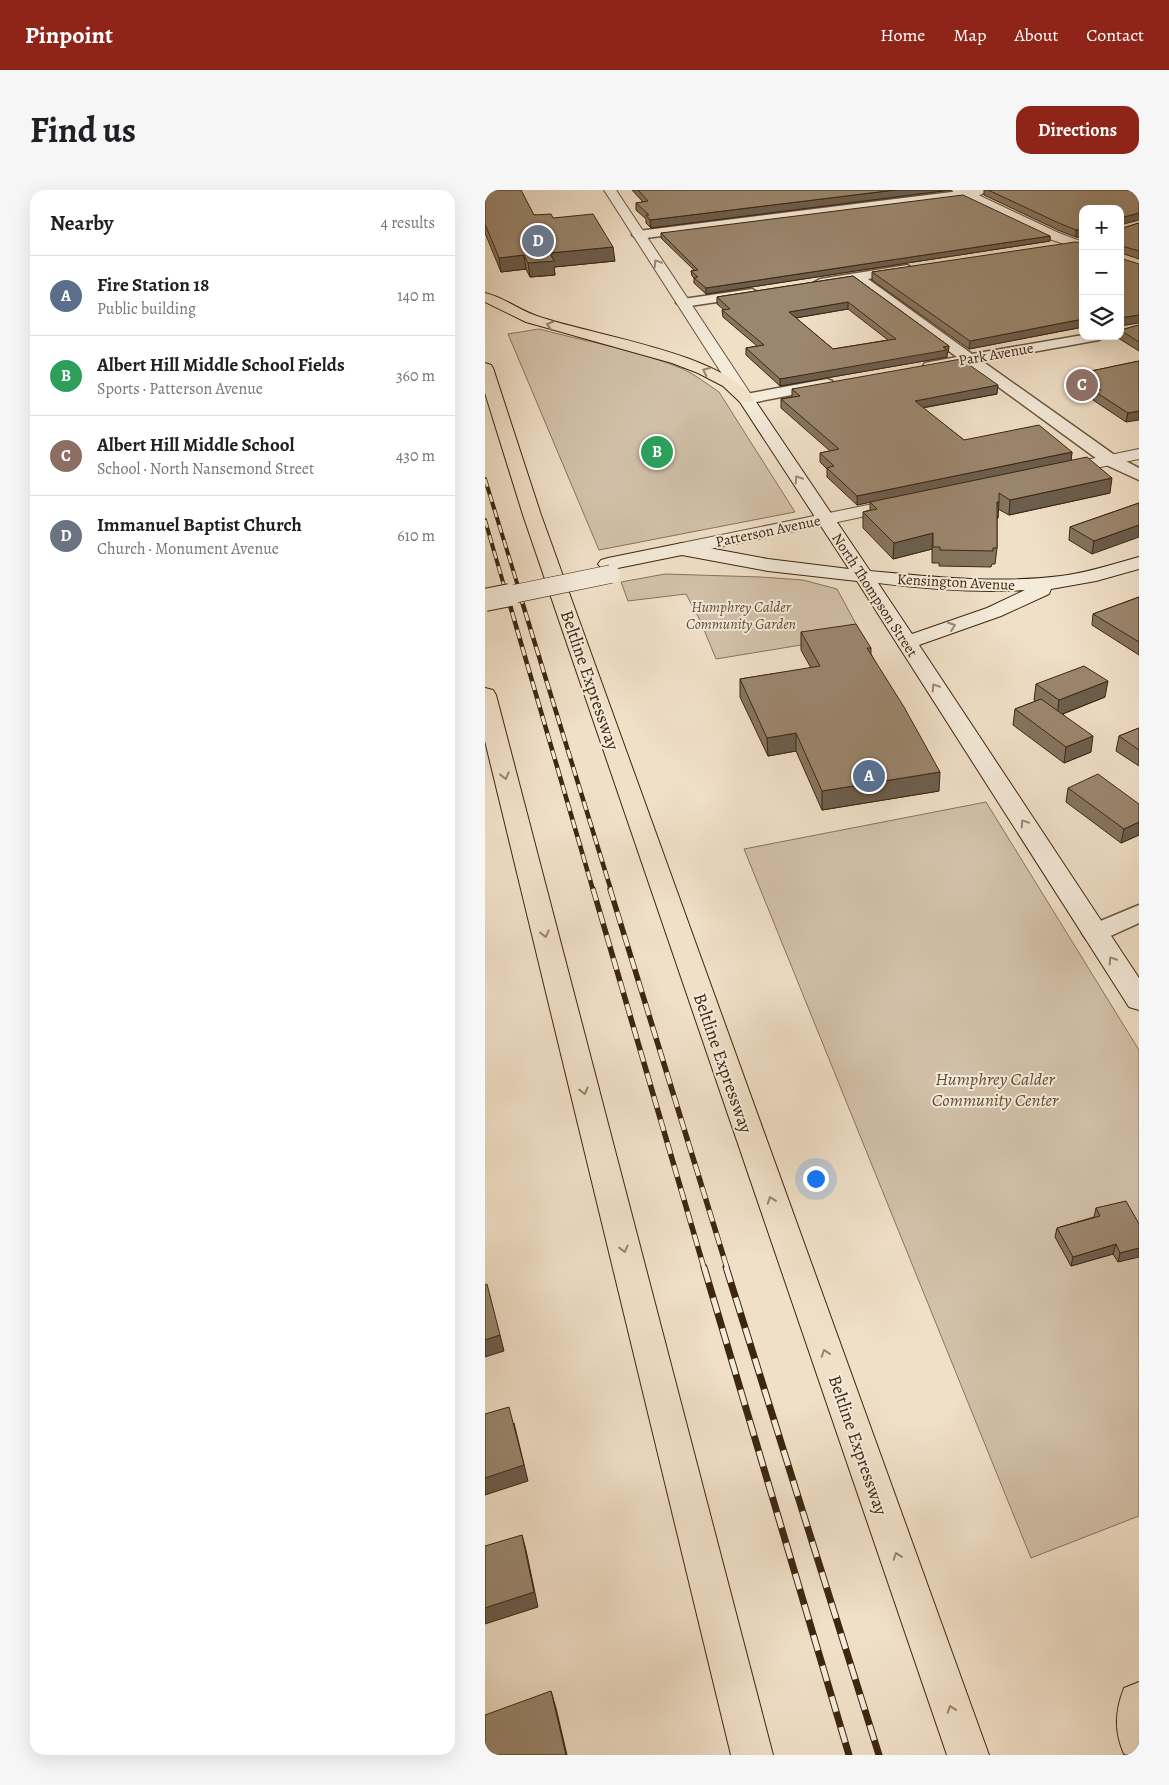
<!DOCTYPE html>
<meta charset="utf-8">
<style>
body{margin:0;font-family:Alegreya,serif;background:#f6f6f6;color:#202124}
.controls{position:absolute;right:15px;top:15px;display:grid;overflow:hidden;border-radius:10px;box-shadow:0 5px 20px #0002}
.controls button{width:45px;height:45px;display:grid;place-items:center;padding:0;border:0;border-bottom:1px solid #e0e0e0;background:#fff;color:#202124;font:25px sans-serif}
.you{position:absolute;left:330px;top:988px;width:18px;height:18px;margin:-12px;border:4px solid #fff;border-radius:50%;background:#1a73e8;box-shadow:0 0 0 8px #1a73e833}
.badge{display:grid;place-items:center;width:32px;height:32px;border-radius:50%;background:#8f2418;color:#fff;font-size:16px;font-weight:700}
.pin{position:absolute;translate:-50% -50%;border:2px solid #fff;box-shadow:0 1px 5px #0006}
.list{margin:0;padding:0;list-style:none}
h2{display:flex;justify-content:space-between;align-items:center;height:65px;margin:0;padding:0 20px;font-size:21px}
h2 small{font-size:16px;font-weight:400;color:#757577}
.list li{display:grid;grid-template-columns:32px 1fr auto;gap:15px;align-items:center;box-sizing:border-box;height:80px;padding:0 20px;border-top:1px solid #e0e0e0}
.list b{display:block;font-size:19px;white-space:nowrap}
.list p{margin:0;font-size:16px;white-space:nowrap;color:#757577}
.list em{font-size:16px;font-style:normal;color:#757577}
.icon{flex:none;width:28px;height:28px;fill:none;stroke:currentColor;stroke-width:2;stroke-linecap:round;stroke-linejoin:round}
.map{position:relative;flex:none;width:654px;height:1565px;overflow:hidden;border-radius:15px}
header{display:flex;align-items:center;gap:30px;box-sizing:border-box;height:70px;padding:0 25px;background:#8f2418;color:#fff}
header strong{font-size:24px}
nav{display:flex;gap:28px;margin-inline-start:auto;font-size:18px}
.intro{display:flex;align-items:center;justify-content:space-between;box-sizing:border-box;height:120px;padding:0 30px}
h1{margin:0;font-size:35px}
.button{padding:12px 22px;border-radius:15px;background:#8f2418;color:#fff;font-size:18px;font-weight:700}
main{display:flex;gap:30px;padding:0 30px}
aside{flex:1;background:#fff;border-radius:15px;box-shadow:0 5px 20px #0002}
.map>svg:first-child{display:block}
</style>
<header>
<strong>Pinpoint</strong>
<nav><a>Home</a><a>Map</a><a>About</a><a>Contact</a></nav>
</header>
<div class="intro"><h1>Find us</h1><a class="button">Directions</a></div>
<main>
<aside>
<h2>Nearby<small>4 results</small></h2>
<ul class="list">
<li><span class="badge" style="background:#5c6f8a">A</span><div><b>Fire Station 18</b><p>Public building</p></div><em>140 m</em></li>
<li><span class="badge" style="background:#2e9e5b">B</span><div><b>Albert Hill Middle School Fields</b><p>Sports · Patterson Avenue</p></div><em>360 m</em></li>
<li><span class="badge" style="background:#8d6e63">C</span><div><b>Albert Hill Middle School</b><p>School · North Nansemond Street</p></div><em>430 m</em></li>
<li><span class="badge" style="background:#6b7280">D</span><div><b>Immanuel Baptist Church</b><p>Church · Monument Avenue</p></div><em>610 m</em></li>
</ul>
</aside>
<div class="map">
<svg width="654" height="1565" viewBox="0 0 654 1565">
<rect width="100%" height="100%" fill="#f0e0c8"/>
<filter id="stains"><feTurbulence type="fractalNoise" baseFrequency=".004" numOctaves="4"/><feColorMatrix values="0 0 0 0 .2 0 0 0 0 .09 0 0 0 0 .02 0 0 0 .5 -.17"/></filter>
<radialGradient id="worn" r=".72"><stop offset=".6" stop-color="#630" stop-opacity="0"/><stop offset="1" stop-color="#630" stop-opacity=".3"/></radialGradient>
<g fill="#d2c1a9" stroke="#88745c">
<path d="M54 139C99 151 156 161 198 179 211 185 222 194 234 202L310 322 114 360 23 144Z"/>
<polygon points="180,384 276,387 318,390 352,399 377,445 231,469 215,430 201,404 143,411 136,392"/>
<polygon points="501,612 654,860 654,1326 546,1368 259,659"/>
</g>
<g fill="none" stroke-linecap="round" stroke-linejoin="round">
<g stroke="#6a553d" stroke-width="3">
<g id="minor">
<polygon points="483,0 499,0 501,2 495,5 153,49 147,45 153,41"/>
<polygon points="422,75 429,79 427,82 383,89 487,164 598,145 598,146 621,146 614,150 497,171 631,266 654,278 654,290 619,274 482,174 445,180 440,179 438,176 440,173 472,167 369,92 335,97 328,93 335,89"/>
<polygon points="267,99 274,103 272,106 198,117 191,113 198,109"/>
<polygon points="342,189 347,191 350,194 347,197 261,214 256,212 253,209 256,206 261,204"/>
<polygon points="654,715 654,733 619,749 610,751 601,749 597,743 601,737"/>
</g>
</g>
<g stroke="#6a553d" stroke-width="2">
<g id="tertiary">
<polygon points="119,0 131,0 269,209 267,212 255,212"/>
<polygon points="467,0 483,0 574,43 598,52 598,60 564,49 469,3"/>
<polygon points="654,259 654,269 572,286 566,285 563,281 566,277 572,276"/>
<polygon points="422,307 428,308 431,312 428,316 197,365 190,363 187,359 190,355 197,353"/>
</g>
</g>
<g stroke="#3e270f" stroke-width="2">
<path id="secondary" d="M261 204 267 206 385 381C448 387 512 394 576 386 602 383 628 374 654 367V379L611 391 566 399 564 404 516 426 434 455 654 788V820L644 817 372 391 283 381 197 365 123 380 116 378 113 374 116 370 123 368 197 353 283 369 364 379 253 209 255 206ZM393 393C442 399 491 403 540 400L502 418 427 444Z"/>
</g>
<g stroke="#3e270f" stroke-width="2">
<g id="motorway">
<path d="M0 103C18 107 34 120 52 126 106 145 237 163 269 209L267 212H255L238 196 213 183 187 173 41 132 0 112Z"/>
<polygon points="0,173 6,175 8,178 56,325 504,1565 462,1565 38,325 0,203"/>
<polygon points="0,498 8,500 11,505 288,1565 246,1565 0,551"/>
<path d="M654 1492V1565L639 1564C629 1541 630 1521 639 1498Z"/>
</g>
</g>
<use href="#minor" fill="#f5ebdb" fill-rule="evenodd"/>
<use href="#tertiary" fill="#f5ebdb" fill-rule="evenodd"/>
<use href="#secondary" fill="#f5ebdb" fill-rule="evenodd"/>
<use href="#motorway" fill="#f0e0c8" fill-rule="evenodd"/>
<g stroke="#3e270f" stroke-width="4">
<g id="rail-far3">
<polyline points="0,289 36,406"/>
<polyline points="0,330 22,406"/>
</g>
</g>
<g stroke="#3e270f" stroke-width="4.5">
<g id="rail-far2">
<polyline points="22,405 108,700"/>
<polyline points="35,405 126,700"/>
</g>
</g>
<g stroke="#3e270f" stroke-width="5.5">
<g id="rail-far1">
<polyline points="108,699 219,1078"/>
<polyline points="125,699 242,1078"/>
</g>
</g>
<g stroke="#3e270f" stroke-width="7">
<g id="rail">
<polyline points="219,1077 364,1565"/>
<polyline points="241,1077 394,1565"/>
</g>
</g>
<use href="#rail-far3" stroke="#f5ebdb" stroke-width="2.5" stroke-dasharray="8" stroke-linecap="butt"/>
<use href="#rail-far2" stroke="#f5ebdb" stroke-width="3" stroke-dasharray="9" stroke-linecap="butt"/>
<use href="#rail-far1" stroke="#f5ebdb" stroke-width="4" stroke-dasharray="12" stroke-linecap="butt"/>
<use href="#rail" stroke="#f5ebdb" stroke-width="5" stroke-dasharray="16" stroke-linecap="butt"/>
<g stroke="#3e270f" stroke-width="19" stroke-linecap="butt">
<polyline id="secondary-bridge-far1" points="19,406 126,384"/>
</g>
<g stroke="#3e270f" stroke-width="24" stroke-linecap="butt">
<polyline id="secondary-bridge" points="0,410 25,405"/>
</g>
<use href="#secondary-bridge-far1" stroke="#f5ebdb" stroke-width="18"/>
<use href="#secondary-bridge" stroke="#f5ebdb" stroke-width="22"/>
</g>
<g fill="#85745f" stroke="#3e270f" fill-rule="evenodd">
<polygon points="0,0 49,25 68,28 130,71 69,77 70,85 45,87 41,79 16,82 0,43"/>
<polygon points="147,0 466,0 166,38 161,33 161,29 151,20 151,13 158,12"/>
<polygon points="499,0 654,0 598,19 598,47 591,47 575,41 499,5"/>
<polygon points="654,33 654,69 636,63 635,39"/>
<polygon points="176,43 565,46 565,51 221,104 209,93 209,88 207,86 206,81 209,80 176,48"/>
<polygon points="598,53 598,137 484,159 387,90 387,82"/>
<path d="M368 86 464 156 463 163H462V167L295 196 261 165V158L272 156 238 127 237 120H239L232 114V107ZM363 119 403 150 348 159 311 128Z"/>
<polygon points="654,135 654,161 630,146 635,146 635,139 636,140"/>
<polygon points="654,171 641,232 608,210 609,205 591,192 592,184"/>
<polygon points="307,199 512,204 438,218 479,250 587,262 586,270 625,303 524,325 513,319 513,328 512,328 512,358 510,374 507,374 506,377 454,376 454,373 447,373 447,359 408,369 378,338 378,322 385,320 385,312 372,315 342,287 342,279 335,272 335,263 345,261 296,218 296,209 307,207"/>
<polygon points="654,313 607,364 584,350 585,337"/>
<polygon points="654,407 654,465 607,435 608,424"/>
<polygon points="316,442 386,458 386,464 454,601 337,620 311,561 283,566 255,507 255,489 326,478 316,460"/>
<polygon points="551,494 620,507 578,524 606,562 579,573 528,535 530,519 551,511 549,510"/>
<polygon points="654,538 654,576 631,561 634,546"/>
<polygon points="583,598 654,614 654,645 636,653 581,612"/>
<polygon points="611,1018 654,1034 633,1072 628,1064 586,1076 570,1047 572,1038 609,1027"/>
</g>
<g fill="#6c5e4e" stroke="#3e270f">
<polygon points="410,0 466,0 166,38 165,30"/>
<polygon points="654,23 654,30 635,35 635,28"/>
<polygon points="598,39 598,47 591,47 591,40"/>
<polygon points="565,46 565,51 221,104 221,98"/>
<polygon points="128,57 130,71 69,77 70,85 45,87 43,73 65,63"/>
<polygon points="39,65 41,79 16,82 14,68"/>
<polygon points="363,112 363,119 304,129 304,122"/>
<polygon points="654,125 654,133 635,136 635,128"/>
<polygon points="598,129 598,137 484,159 485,151"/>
<polygon points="464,156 463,163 462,163 462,167 295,196 295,189"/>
<polygon points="513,195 512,204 429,219 430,211"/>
<polygon points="654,221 654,230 641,232 643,223"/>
<polygon points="587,262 586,271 372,315 372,306"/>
<polygon points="627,288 625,303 524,325 525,310"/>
<polygon points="512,312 514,312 513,328 510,328"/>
<polygon points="654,335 654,347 607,364 609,351"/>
<polygon points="448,343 447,359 408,369 409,353"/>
<polygon points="623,491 620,507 572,526 574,510"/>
<polygon points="311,543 311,561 283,566 282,548"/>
<polygon points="608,546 606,562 579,573 581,557"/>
<polygon points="455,582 454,601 337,620 337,601"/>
<polygon points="654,632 654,645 636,653 639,639"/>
<polygon points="631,1054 628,1064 586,1076 588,1067"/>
<polygon points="654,1058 654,1067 633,1072 635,1063"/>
<polygon points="15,1145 19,1161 0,1167 0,1150"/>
<polygon points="29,1233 43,1291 0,1305 0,1288"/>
<polygon points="37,1345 41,1360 53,1417 0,1434 0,1418"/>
<polygon points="66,1501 71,1518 82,1565 81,1565"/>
</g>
<g fill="#9b876f" stroke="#3e270f" fill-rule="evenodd">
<polygon points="0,0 36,0 49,25 66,24 68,28 108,24 128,57 65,63 69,71 43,73 39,65 14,68 0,34"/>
<polygon points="153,0 410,0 165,30 161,25 164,25 151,13 163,11"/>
<polygon points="503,0 654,0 654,23 635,28 635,19 598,19 598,39 591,40 576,34"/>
<polygon points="478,5 565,46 221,98 209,88 213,87 206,81 213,80 176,43"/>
<polygon points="654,33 654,61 637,56 635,56 635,39"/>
<polygon points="590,52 598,53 598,129 485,151 387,82"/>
<polygon points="635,68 654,74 654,125 635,128"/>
<path d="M368 86 464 156 458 157 462 160 295 189 261 158 279 155 237 120 245 119 232 107ZM363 112 411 149 348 159 304 122Z"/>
<polygon points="654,135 654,152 635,140 635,139 636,140"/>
<polygon points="476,169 513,195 430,211 479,250 554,235 587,262 372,306 342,278 349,276 335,263 354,259 296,209 315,206 307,199"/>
<polygon points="654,171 654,221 643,223 609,201 616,200 592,184"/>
<polygon points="602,267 627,288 525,310 514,303 514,312 512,312 512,358 508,358 508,361 455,360 455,357 448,357 448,343 409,353 378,322 392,319 385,312"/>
<polygon points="654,313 654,335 609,351 585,337"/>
<polygon points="654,407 654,452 608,424"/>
<polygon points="371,434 386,458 382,458 419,517 455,582 337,601 311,543 282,548 255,489 335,476 316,442"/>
<polygon points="599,476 623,491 574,510 551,494"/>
<polygon points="556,509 608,546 581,557 530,519"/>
<polygon points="654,538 654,560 634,546"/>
<polygon points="613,584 654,614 654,632 639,639 583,598"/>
<polygon points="641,1011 654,1034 654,1058 635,1063 631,1054 588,1067 572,1038 615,1026 611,1018"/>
<polygon points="2,1094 15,1145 0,1150 0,1095"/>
<polygon points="24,1217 39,1275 0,1288 0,1224"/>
<polygon points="37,1345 49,1402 0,1418 0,1356"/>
<polygon points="66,1501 81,1565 0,1565 0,1525"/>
</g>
<defs><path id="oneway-chevron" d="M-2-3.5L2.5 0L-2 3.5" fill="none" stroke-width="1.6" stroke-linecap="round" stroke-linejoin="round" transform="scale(1.25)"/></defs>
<g stroke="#9a8975">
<use href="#oneway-chevron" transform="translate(172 73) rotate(-123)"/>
<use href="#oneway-chevron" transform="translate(313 289) rotate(-123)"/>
<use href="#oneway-chevron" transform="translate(467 436) rotate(-20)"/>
<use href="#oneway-chevron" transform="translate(450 497) rotate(-123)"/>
<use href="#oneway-chevron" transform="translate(539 633) rotate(-123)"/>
<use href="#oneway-chevron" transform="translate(627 770) rotate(-123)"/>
</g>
<g stroke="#97846c">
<use href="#oneway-chevron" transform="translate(65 135) rotate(-164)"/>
<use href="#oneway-chevron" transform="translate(221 181) rotate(-155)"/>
<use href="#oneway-chevron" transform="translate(20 586) rotate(76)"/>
<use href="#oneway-chevron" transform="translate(60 744) rotate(76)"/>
<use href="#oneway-chevron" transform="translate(99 901) rotate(76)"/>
<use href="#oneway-chevron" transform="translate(286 1010) rotate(-109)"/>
<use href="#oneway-chevron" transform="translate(139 1059) rotate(76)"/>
<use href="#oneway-chevron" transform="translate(340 1163) rotate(-109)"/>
<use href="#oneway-chevron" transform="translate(412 1366) rotate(-109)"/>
<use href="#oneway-chevron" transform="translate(466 1519) rotate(-109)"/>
</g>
<g text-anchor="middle" stroke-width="4" stroke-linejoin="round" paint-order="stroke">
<g font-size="15" fill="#3e270f" stroke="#f5ebdb">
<text transform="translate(511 164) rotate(-10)" y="5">Park Avenue</text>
<text transform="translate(283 341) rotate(-12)" y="5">Patterson Avenue</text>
<text transform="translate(471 392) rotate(3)" y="5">Kensington Avenue</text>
<text transform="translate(390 405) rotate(57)" y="5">North Thompson Street</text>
</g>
<g font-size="15" font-style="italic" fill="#634e36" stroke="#f5ebdb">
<text x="256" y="422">Humphrey Calder<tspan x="256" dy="17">Community Garden</tspan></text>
</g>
<g font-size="18" fill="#3e270f" stroke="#f5ebdb">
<text transform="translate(105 490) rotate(71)" y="6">Beltline Expressway</text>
<text transform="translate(238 873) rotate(71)" y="6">Beltline Expressway</text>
<text transform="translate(373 1255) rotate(71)" y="6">Beltline Expressway</text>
</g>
<g font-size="18" font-style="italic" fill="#634e36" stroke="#f5ebdb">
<text x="510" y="895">Humphrey Calder<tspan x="510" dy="21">Community Center</tspan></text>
</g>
</g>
<rect width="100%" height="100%" filter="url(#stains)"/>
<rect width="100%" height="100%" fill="url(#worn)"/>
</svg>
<div class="controls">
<button>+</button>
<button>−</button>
<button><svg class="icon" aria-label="layers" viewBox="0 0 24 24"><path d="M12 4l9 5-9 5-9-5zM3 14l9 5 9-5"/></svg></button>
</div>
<div class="you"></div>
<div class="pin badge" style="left:384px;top:586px;background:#5c6f8a">A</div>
<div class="pin badge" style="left:172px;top:262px;background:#2e9e5b">B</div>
<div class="pin badge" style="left:597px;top:195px;background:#8d6e63">C</div>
<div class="pin badge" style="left:53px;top:51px;background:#6b7280">D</div>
</div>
</main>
